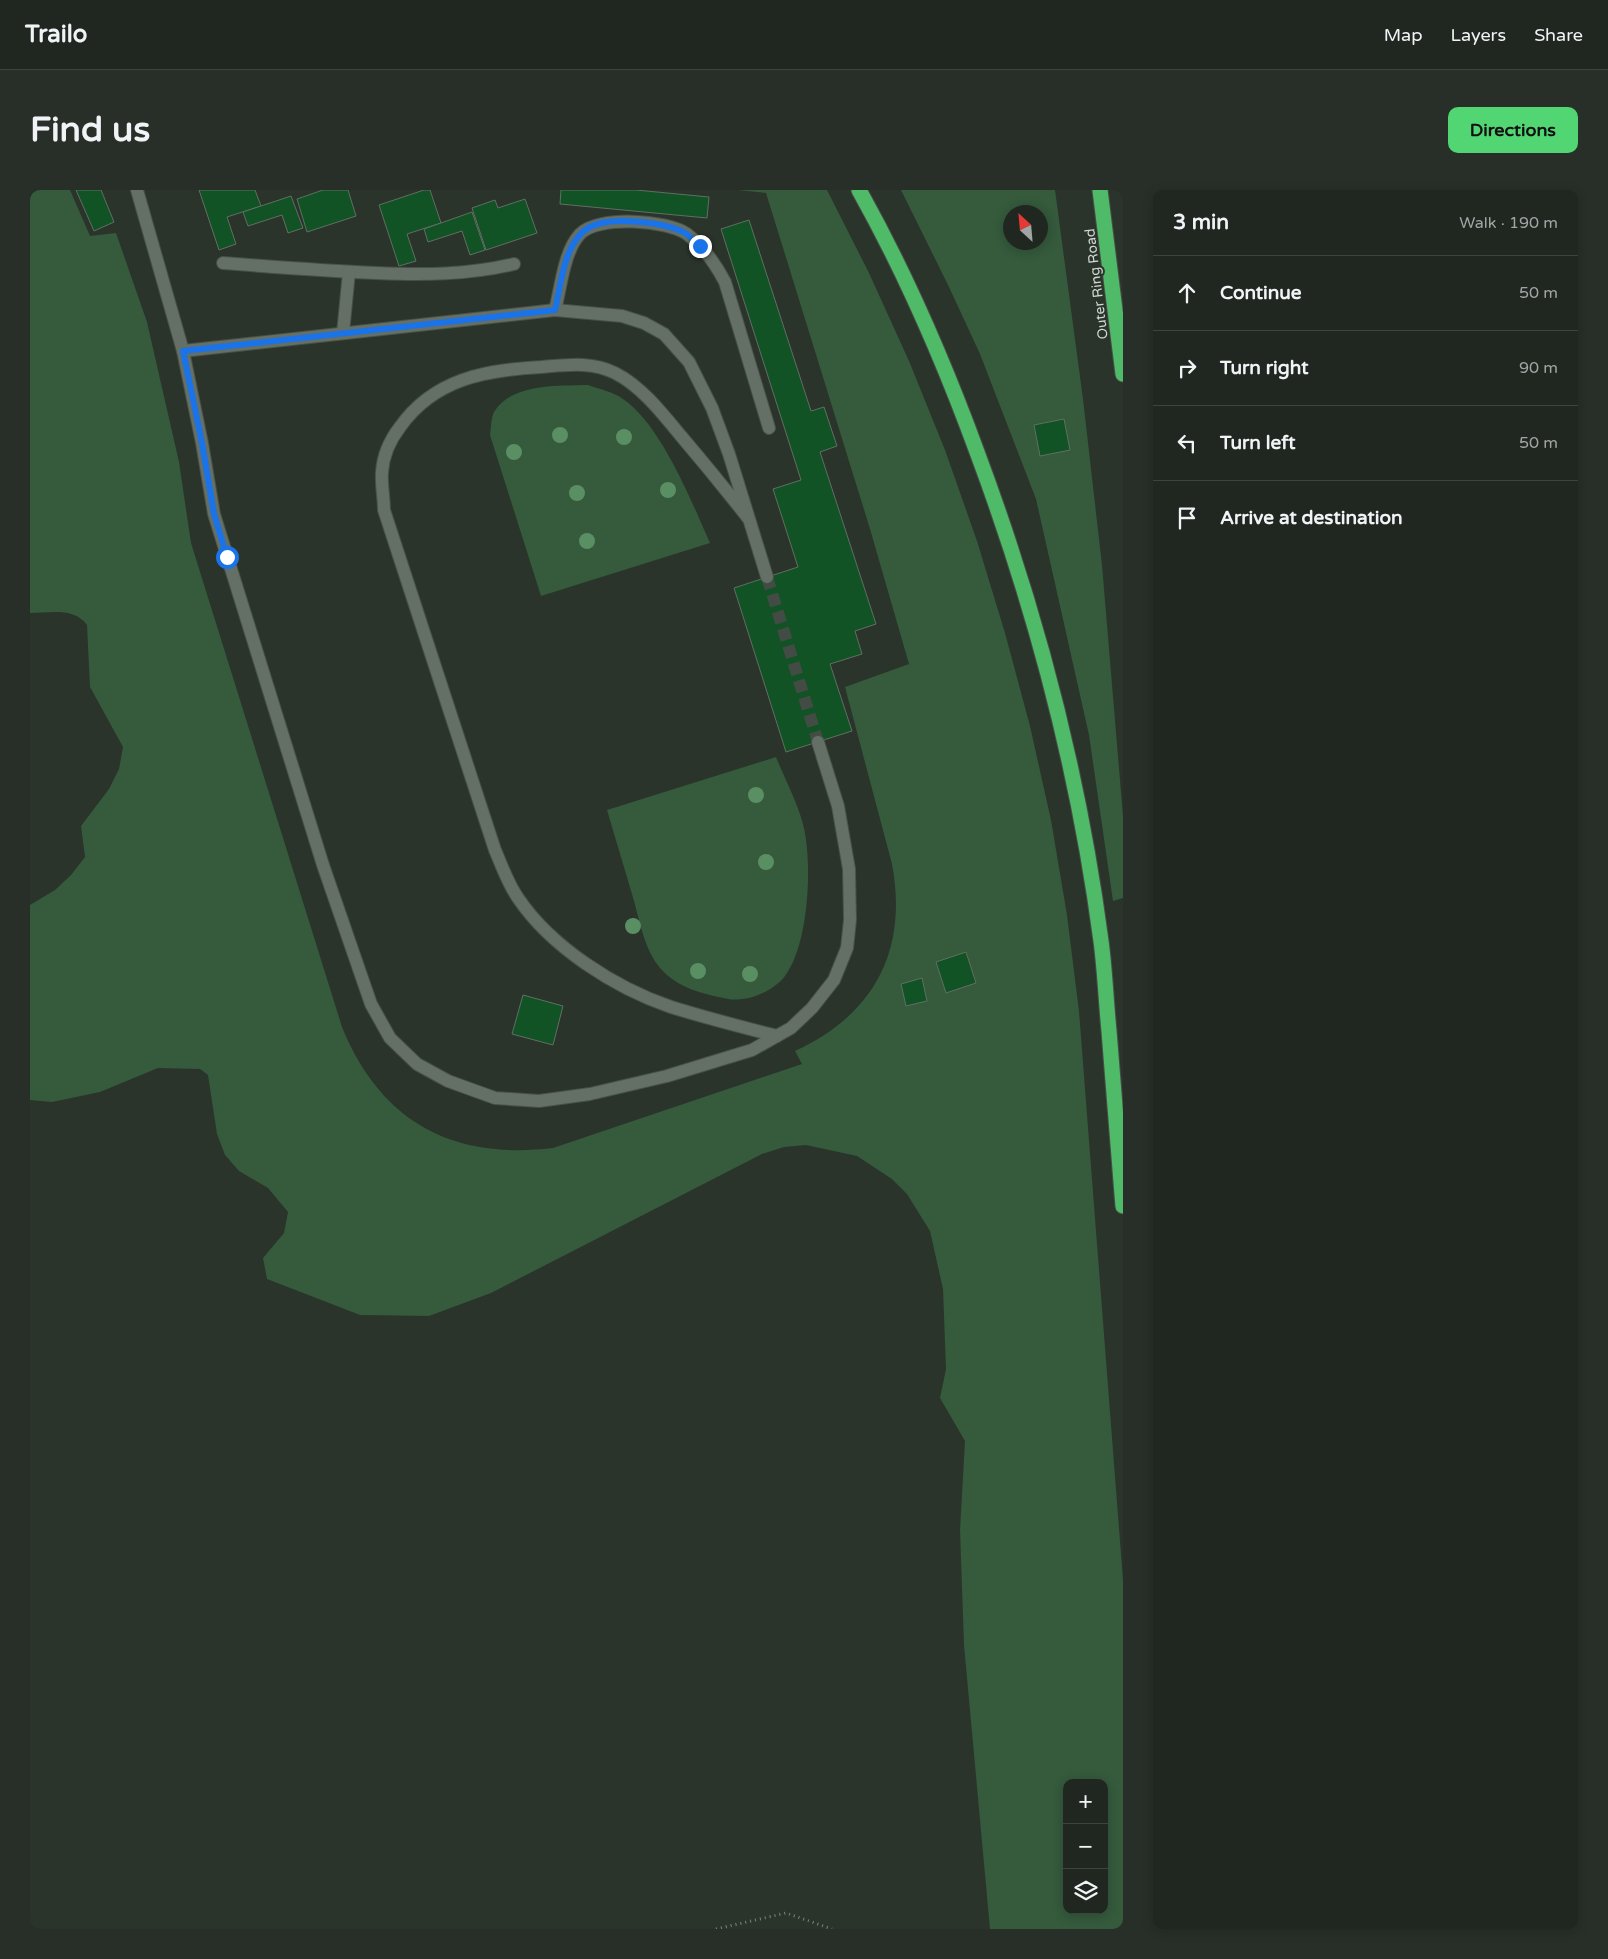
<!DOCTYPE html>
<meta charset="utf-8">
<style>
body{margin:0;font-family:"Varela Round",sans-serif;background:#282f29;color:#f1f3f6}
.controls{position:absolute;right:15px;bottom:15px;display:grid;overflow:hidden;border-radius:10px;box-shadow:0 2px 12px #0003}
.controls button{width:45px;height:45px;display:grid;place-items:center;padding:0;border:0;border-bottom:1px solid #3d443e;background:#202720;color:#f1f3f6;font:25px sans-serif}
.compass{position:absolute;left:973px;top:15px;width:45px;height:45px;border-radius:50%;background:#202720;box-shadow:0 2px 12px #0003;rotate:334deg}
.stop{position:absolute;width:15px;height:15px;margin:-11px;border:4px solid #1a73e8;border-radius:50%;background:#fff}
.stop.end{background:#1a73e8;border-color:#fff;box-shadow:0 1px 5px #0008}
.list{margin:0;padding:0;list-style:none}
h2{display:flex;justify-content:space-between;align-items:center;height:65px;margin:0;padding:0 20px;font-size:21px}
h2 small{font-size:16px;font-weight:400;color:#a2a5a5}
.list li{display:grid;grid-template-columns:32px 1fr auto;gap:15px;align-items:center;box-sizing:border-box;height:75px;padding:0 20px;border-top:1px solid #3d443e}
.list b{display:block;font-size:19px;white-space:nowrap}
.list em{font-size:16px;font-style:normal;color:#a2a5a5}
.icon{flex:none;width:28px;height:28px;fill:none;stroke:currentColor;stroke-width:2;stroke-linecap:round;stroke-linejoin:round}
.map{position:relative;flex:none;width:1093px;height:1739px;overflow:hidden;border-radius:10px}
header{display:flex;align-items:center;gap:30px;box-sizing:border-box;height:70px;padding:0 25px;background:#202720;border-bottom:1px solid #3d443e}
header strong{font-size:24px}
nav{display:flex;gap:28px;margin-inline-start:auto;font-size:18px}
.intro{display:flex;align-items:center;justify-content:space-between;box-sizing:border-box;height:120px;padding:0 30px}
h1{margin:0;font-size:35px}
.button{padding:12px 22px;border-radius:10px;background:#52d673;color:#111;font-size:18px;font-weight:700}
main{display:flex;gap:30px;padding:0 30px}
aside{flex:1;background:#202720;border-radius:10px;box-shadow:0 2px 12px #0003}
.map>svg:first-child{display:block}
</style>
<header>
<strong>Trailo</strong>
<nav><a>Map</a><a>Layers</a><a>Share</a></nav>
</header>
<div class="intro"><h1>Find us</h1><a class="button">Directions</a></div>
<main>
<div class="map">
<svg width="1093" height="1739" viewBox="0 0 1093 1739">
<rect width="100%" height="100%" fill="#2a342b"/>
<g fill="#355a3c" fill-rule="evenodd">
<path d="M0 0H40L60 46 86 43 117 132 149 272 161 353 312 837C351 932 422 970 523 958L772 874 765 861C845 824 878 760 862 674L815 497 879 474 840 339 736 3 708 0H797L839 83 879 171 915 260 947 351 975 443 1000 536 1021 630 1037 725 1049 821 1093 1390V1739H960L934 1455 930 1340 935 1251 910 1208 916 1179 913 1099 900 1041 877 1004 862 989 827 966 776 955 754 957 732 964 461 1103 399 1126 330 1125 237 1089 233 1068 254 1043 258 1022 238 998 209 981 195 965 187 944 178 885 170 879 128 878 70 902 22 912 0 910V715L25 700 41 685 55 667 51 636 79 599 89 579 93 557 60 497 57 435C44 417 20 423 0 423ZM1037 1593H1074V1720H1037Z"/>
<path d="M871 0H1025L1053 209 1072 375 1093 626V708L1083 711 1059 545 1006 309 950 164 919 97ZM981 22H1011V52H981Z"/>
<path d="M558 195C569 199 584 202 593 209 631 235 661 310 680 353L511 406 460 245C461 238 461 228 464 222 482 193 528 196 558 195Z"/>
<path d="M746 567C755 589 767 612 773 634 783 672 779 754 755 786 743 802 717 812 698 809 673 804 647 798 630 778 615 760 610 733 604 711 595 681 586 650 577 620Z"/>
</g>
<g fill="#115325" stroke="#626e64">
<polygon points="46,0 71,0 84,32 64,41"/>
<polygon points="169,0 225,0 231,16 197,27 206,54 189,60"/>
<polygon points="293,0 318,0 326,26 277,42 267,9"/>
<polygon points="394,0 400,0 411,33 377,44 386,71 369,76 349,15"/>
<polygon points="531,0 606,0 679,7 677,28 530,14"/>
<polygon points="261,6 273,38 258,43 252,25 218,36 213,22"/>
<polygon points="495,9 507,43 456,60 442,18 465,10 468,18"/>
<polygon points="442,22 455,60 440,65 432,41 398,52 394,39"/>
<polygon points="719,30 781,221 794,217 807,256 790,262 846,434 825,441 832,464 800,474 822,541 756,562 704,398 768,377 743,299 771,290 691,39"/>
<polygon points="1034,229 1040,260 1010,266 1004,235"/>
<polygon points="936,762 946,793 916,803 906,772"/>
<polygon points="892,788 897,811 876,816 871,794"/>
<polygon points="493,805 533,816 523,855 482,844"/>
</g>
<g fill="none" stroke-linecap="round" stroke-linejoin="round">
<polyline stroke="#434c44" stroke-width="12" stroke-dasharray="12 6" stroke-linecap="butt" points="737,387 788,552"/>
<g stroke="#475048" stroke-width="14">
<g id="minor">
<polyline points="107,0 153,161 172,253 184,324 293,675 341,814 360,848 387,874 418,891 465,908 509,911 560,904 637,886 722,860 761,838 782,818 804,790 817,758 820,730 819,679 808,616 788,552"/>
<path d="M193 73C244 77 295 81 346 83 393 85 438 85 484 74"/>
<path d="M525 120C531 97 534 61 550 44 568 25 637 30 657 44 674 57 685 73 695 92L739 238"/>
<polyline points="313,143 319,82"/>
<polyline points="153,161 525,120 592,126 614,133 634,144 659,172 682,218 699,264 737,387"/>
<path d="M718 328C696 300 674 273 651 246 632 223 611 196 585 183 562 171 536 175 511 177 455 180 404 189 370 237 360 250 353 266 352 282 351 294 354 308 354 320L465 660C472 676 478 694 488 708 521 757 585 798 641 817 676 828 712 837 747 846"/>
</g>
</g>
<g stroke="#475048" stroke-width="17">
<g id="highway">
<path d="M829 0C876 84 914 172 947 262 1006 420 1049 584 1071 751 1075 781 1076 811 1079 841 1084 900 1088 958 1093 1016"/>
<polyline points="1070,0 1093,184"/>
</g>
</g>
<polyline stroke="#7d857d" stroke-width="3" stroke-dasharray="1 4" stroke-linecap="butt" points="686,1739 756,1723 802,1739"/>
<use href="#minor" stroke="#646f65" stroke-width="12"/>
<use href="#highway" stroke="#4fbb69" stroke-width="15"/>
</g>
<g fill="#5a8e63">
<circle cx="530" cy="245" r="8"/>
<circle cx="594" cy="247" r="8"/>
<circle cx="484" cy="262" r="8"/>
<circle cx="638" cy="300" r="8"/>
<circle cx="547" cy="303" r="8"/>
<circle cx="557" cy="351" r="8"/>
<circle cx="726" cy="605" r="8"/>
<circle cx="736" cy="672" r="8"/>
<circle cx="603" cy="736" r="8"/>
<circle cx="668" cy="781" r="8"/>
<circle cx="720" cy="784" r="8"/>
</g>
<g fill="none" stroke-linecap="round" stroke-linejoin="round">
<path stroke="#1a73e8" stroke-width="6" d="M197 367 184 324 172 253 153 161 525 120C530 99 533 67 546 50 550 44 554 40 560 37 581 26 635 32 655 43 660 46 665 52 670 56"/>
</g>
<g text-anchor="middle" stroke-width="4" stroke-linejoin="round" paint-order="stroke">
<g font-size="14" fill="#d1d7d1" stroke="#2a342b">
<text transform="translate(1066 94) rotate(-97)" y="5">Outer Ring Road</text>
</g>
</g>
</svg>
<div class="controls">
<button>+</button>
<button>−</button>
<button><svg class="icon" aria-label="layers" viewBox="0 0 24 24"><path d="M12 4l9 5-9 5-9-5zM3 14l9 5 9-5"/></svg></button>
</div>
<svg class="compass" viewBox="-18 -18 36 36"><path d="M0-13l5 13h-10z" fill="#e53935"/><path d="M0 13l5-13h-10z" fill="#a2a5a5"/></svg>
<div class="stop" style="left:197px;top:367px"></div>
<div class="stop end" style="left:670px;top:56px"></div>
</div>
<aside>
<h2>3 min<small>Walk · 190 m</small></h2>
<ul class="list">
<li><svg class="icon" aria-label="ahead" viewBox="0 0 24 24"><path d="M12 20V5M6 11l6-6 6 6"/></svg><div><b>Continue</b></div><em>50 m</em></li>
<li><svg class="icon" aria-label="right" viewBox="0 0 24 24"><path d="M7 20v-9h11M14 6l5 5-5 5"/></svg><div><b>Turn right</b></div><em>90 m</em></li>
<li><svg class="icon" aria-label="left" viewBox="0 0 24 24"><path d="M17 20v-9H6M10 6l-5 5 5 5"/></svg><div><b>Turn left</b></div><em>50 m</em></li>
<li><svg class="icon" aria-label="arrive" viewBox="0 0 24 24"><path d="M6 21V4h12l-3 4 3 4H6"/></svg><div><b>Arrive at destination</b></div></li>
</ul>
</aside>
</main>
